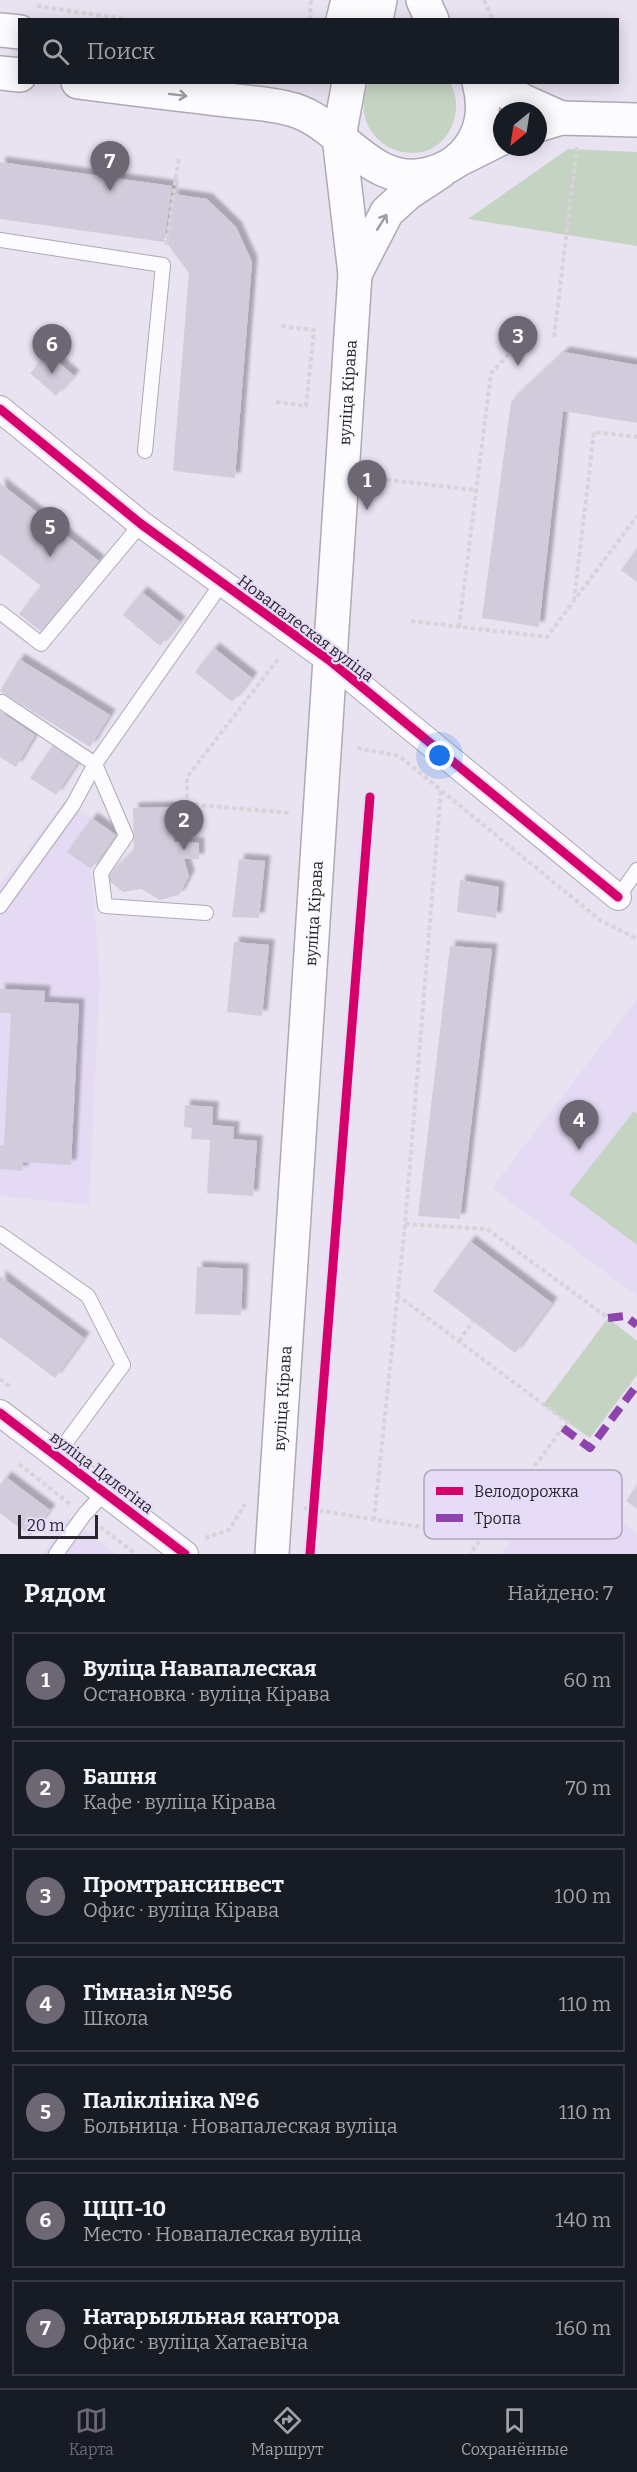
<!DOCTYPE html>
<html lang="ru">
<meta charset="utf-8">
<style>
body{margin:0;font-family:Bitter,serif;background:#20242c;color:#f1f3f6}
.compass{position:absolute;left:493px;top:102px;width:54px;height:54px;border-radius:50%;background:#171b24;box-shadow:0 3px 15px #0003;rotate:210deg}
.scale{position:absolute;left:18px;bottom:15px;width:80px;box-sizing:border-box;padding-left:6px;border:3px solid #2a252f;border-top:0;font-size:16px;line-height:21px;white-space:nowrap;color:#2a252f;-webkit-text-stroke:4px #e7dcf7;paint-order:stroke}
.you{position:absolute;left:440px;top:756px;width:21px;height:21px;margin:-15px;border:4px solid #fff;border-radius:50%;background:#1a73e8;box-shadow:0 0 0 9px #1a73e833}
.badge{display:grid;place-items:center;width:39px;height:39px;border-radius:50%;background:#6c6773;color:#fff;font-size:20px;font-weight:700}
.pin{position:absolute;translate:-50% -50px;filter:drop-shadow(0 2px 3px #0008)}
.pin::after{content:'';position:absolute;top:32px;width:21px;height:18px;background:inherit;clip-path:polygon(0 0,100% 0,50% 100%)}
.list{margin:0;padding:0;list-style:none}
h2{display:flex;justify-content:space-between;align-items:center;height:78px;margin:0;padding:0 24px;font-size:26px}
h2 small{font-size:20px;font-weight:400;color:#9ea1a6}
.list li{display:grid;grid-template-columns:39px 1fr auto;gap:18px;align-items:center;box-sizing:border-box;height:96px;margin:0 12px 12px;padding:0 12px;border:2px solid #363941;border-radius:0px}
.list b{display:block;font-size:22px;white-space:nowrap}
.list p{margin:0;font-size:20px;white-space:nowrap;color:#9ea1a6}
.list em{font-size:20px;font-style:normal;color:#9ea1a6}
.icon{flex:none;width:33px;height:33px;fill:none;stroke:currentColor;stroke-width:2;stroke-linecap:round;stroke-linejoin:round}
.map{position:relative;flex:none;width:637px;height:1554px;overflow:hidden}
.search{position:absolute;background:#171b24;box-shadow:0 3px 15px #0003;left:18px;right:18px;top:18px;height:66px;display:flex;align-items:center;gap:15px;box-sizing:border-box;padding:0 21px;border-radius:0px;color:#9ea1a6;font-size:22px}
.sheet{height:834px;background:#171b24}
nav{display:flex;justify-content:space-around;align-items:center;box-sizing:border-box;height:84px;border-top:2px solid #363941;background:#171b24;font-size:16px;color:#9ea1a6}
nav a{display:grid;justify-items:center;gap:3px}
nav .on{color:#6c6773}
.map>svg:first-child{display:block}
</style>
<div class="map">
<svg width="637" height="1554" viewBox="0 0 637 1554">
<defs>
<filter id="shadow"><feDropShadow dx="5.5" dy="-5.5" stdDeviation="1.5" flood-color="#0004"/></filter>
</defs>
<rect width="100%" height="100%" fill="#e8e2f1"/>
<g fill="#e5daf4">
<polygon points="65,801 116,835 91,869 100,981 89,1205 0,1196 0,885"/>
<polygon points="637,999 637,1296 492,1188"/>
<polygon points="558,1478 637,1533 637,1554 501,1554"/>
<polygon points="68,1517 116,1554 43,1554"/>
</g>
<g fill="#c5d3c2">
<path d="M369 82 450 83C457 95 458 109 453 123 431 182 341 146 369 82Z"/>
<polygon points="568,149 637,152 637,246 468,219"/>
<polygon points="634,1111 637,1114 637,1245 569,1194"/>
<polygon points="608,1318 637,1341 637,1375 590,1438 543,1405"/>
</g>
<g fill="#d2cbdc" filter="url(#shadow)">
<polygon points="0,162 172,186 164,242 0,219"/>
<polygon points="173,194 207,199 236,227 252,262 235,478 173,471 189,273 166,242"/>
<polygon points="564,352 637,365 637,423 563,411 539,627 482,618 511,402"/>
<polygon points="49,354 74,376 56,396 30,373"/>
<polygon points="0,483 99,561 43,633 19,614 41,586 0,554"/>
<polygon points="637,549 637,582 621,570"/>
<polygon points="142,592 180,622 160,646 123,615"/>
<polygon points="214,648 252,678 232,702 195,672"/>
<polygon points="19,659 110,715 90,747 0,691"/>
<polygon points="0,711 35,735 16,767 0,757"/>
<polygon points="53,745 78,762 56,795 30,778"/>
<polygon points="170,807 174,842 199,843 199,859 184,859 189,876 179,895 160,900 141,889 123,892 106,878 134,851 133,808"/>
<polygon points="92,818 116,835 91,869 67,852"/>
<polygon points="239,859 265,861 259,918 232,917"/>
<polygon points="460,880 499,887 496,918 457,912"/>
<polygon points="234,942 269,945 262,1016 227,1012"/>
<polygon points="450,946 492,949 460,1219 418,1216"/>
<polygon points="0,989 45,991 44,1002 79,1004 71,1165 23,1162 23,1171 0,1169 0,1145 4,1145 11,1013 0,1013"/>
<polygon points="185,1105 213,1107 212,1125 234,1127 233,1139 257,1141 253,1196 207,1193 210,1140 191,1139 192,1128 184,1127"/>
<polygon points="470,1241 552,1303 515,1353 433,1291"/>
<polygon points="197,1267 243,1269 241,1315 195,1314"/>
<polygon points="0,1276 84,1338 55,1378 0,1337"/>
<polygon points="6,1477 50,1510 30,1536 0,1513 0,1485"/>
<polygon points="637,1485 637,1509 626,1501"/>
</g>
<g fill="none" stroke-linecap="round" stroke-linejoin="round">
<g stroke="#aea9b4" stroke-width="16">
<g id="lane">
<polyline points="0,240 163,265 145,451"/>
<polyline points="0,612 41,644 141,524"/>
<polyline points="2,702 95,764 126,836 101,873 105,906 206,913"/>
<polyline points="618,897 637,870"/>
<polyline points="0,906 73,805 95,764 222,583"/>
<polyline points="0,1234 88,1296 123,1365 56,1456"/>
<polyline points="56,1554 84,1515 104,1493"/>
</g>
</g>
<g stroke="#aea9b4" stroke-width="28">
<g id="street">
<polyline points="0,409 141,524 329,660 618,897"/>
<polyline points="0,1413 185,1554"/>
</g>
</g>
<g stroke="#aea9b4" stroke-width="36">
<g id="secondary">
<polyline points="488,82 523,101 561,118"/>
<polyline points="538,125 561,118 637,120"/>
<polyline points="458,160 502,138"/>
</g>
</g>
<g stroke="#aea9b4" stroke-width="36">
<g id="primary">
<polyline points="423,0 432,20"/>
<polyline points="343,20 348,0"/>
<polyline points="376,20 380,0"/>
<polyline points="0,30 20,32"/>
<polyline points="0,73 20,75"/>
<path d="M78 82C125 88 172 94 218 99 241 102 264 103 286 108 340 118 368 190 429 174 443 170 454 165 464 154 483 134 486 108 479 82"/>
<polyline points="355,274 387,212 408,193 440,172"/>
<path id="s1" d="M272 1554 355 274 339 137 349 82"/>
</g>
</g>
<g stroke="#d6d4d8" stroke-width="4" stroke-dasharray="4.5 3" stroke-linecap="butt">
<polyline points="484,0 493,20"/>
<polyline points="37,6 131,20"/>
<polyline points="310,20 311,0"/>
<polyline points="166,245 179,157"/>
<polyline points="554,337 577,147"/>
<polyline points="276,402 306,406 314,330 281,326"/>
<polyline points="372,478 475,490"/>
<polyline points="574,601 594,432 637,437"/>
<polyline points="411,621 547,637 637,516"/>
<polyline points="459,627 491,373 529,333"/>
<polyline points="357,748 399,756 600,920 637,939"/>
<polyline points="187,804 291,813"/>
<polyline points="187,843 187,777 279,658"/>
<polyline points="405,1224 487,1229 608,1318"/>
<polyline points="397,1295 567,1422 470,1554"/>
<polyline points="459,1341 473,1321"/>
<polyline points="0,1379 12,1388"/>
<polyline points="19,1464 70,1504"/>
<polyline points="304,1508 482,1537"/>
<polyline points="374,1520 405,1224 441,789"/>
<polyline points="100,1527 136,1554"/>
<polyline points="205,1538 229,1530 245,1504"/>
</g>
<use href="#lane" stroke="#fcfbfd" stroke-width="14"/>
<use href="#street" stroke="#fcfbfd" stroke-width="26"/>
<use href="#secondary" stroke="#fcfbfd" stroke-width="33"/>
<use href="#primary" stroke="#fcfbfd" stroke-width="33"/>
<g stroke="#8e44ad" stroke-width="8" stroke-dasharray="15 8" stroke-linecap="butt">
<polyline points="608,1318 625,1316 637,1325"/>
<polyline points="563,1428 590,1448 637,1385"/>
</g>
<g stroke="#e7dcf7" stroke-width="13">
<g id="cycleway">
<polyline points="0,409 141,524 329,660 618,897"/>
<polyline points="0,1413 185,1554"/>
<polyline points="310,1554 370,797"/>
</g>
</g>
<use href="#cycleway" stroke="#d6006c" stroke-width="9"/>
</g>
<defs><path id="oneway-shaft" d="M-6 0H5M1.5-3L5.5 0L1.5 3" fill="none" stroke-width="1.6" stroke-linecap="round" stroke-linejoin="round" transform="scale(1.5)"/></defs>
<g stroke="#9e9ba0">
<use href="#oneway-shaft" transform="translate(178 95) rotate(7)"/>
<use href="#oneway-shaft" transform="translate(382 222) rotate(-58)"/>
</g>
<g text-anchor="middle" stroke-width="4.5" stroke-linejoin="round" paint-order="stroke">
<g font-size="16" fill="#2a252f" stroke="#e7dcf7">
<text dy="6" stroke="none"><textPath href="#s1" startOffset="1164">вуліца Кірава</textPath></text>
<text transform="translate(306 628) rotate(37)" y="6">Новапалеская вуліца</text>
<text dy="6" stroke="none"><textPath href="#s1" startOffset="642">вуліца Кірава</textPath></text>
<text dy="6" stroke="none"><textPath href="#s1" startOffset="156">вуліца Кірава</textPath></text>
<text transform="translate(102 1472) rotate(37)" y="6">вуліца Цялегіна</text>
</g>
</g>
<rect x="424" y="1470" width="198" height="69" rx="9" fill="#e7dcf7" stroke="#aea5bb" stroke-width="1.5"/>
<rect x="436" y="1487" width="27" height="8" fill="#d6006c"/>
<rect x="436" y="1514" width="27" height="8" fill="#8e44ad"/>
<g font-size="16" fill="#2a252f">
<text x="474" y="1497">Велодорожка</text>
<text x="474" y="1524">Тропа</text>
</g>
</svg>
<svg class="compass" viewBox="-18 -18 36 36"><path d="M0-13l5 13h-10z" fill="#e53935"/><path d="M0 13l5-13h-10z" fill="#9ea1a6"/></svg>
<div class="scale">20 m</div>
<div class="you"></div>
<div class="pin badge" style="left:367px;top:510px">1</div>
<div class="pin badge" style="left:184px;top:850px">2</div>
<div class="pin badge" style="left:518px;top:366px">3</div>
<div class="pin badge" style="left:579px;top:1150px">4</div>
<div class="pin badge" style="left:50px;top:557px">5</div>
<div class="pin badge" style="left:52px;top:374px">6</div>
<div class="pin badge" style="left:110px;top:191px">7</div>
<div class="search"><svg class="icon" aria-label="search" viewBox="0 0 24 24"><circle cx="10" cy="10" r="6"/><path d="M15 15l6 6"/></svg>Поиск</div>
</div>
<section class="sheet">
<h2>Рядом<small>Найдено: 7</small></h2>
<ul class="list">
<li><span class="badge">1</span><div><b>Вуліца Навапалеская</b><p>Остановка · вуліца Кірава</p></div><em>60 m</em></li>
<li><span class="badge">2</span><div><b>Башня</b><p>Кафе · вуліца Кірава</p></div><em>70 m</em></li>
<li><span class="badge">3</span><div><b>Промтрансинвест</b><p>Офис · вуліца Кірава</p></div><em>100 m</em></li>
<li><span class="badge">4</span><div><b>Гімназія №56</b><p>Школа</p></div><em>110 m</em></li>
<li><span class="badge">5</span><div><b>Паліклініка №6</b><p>Больница · Новапалеская вуліца</p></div><em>110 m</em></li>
<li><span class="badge">6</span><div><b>ЦЦП-10</b><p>Место · Новапалеская вуліца</p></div><em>140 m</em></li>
<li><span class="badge">7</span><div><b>Натарыяльная кантора</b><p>Офис · вуліца Хатаевіча</p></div><em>160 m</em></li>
</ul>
</section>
<nav>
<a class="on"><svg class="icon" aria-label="map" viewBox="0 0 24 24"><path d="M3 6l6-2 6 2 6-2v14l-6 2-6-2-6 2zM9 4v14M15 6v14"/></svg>Карта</a>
<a><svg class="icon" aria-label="directions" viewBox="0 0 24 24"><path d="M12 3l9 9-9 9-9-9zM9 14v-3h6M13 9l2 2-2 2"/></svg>Маршрут</a>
<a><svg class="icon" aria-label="saved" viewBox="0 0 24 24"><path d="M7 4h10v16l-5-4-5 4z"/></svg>Сохранённые</a>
</nav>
